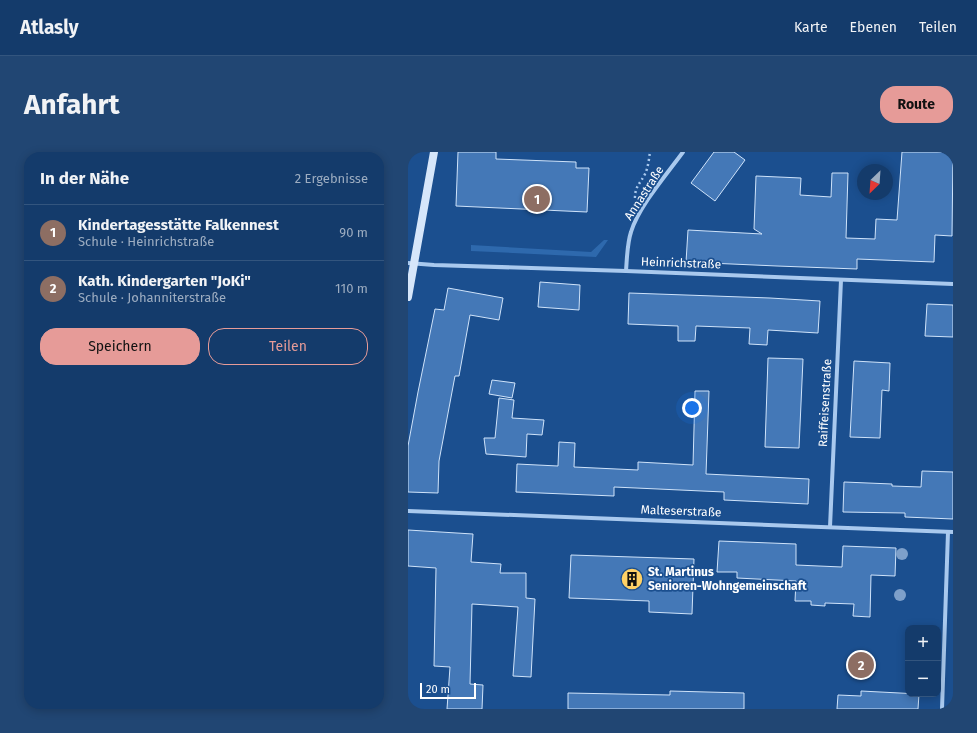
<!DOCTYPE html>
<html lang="de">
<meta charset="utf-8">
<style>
body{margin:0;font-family:"Fira Sans",sans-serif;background:#214673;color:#f1f3f6}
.controls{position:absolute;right:12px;bottom:12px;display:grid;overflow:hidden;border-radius:8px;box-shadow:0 2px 10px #0003}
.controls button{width:36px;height:36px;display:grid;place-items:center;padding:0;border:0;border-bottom:1px solid #33557e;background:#143b6b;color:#f1f3f6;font:20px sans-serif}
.compass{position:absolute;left:449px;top:12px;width:36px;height:36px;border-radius:50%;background:#143b6b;box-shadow:0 2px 10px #0003;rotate:205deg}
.scale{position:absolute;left:12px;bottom:10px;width:56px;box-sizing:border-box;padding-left:4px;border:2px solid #fff;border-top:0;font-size:11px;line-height:14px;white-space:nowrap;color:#fff;-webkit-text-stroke:3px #1b4f8f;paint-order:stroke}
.you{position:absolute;left:284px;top:256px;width:14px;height:14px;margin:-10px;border:3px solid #fff;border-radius:50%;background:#1a73e8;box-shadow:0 0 0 6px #1a73e833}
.badge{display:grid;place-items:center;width:26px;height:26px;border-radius:50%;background:#e69b98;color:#fff;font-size:13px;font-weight:700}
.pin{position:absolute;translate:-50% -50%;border:2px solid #fff;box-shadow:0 1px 4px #0006}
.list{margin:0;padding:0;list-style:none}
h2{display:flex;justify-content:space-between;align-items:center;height:52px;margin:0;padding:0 16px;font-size:17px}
h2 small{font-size:13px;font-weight:400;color:#9dadc1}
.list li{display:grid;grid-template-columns:26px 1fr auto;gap:12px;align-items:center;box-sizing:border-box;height:56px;padding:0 16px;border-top:1px solid #33557e}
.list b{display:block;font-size:15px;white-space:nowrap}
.list p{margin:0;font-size:13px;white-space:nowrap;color:#9dadc1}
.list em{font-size:13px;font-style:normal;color:#9dadc1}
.actions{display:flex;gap:8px;padding:12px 16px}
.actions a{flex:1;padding:9px 0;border:1px solid #e69b98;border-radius:16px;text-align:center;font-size:14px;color:#e69b98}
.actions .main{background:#e69b98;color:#111}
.map{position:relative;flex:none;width:545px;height:557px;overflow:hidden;border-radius:16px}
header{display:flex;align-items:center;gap:24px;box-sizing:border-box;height:56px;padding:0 20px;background:#143b6b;border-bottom:1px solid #33557e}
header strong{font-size:19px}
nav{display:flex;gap:22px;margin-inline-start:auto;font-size:14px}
.intro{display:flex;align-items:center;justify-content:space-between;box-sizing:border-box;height:96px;padding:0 24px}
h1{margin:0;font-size:28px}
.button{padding:10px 18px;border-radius:16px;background:#e69b98;color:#111;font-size:14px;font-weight:700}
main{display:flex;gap:24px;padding:0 24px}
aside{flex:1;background:#143b6b;border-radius:16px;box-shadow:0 2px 10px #0003}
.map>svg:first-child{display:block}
</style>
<header>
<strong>Atlasly</strong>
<nav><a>Karte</a><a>Ebenen</a><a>Teilen</a></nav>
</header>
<div class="intro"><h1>Anfahrt</h1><a class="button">Route</a></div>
<main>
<aside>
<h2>In der Nähe<small>2 Ergebnisse</small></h2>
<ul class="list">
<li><span class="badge" style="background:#8d6e63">1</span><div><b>Kindertagesstätte Falkennest</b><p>Schule · Heinrichstraße</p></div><em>90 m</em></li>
<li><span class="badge" style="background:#8d6e63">2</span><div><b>Kath. Kindergarten &quot;JoKi&quot;</b><p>Schule · Johanniterstraße</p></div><em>110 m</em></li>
</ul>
<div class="actions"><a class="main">Speichern</a><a>Teilen</a></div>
</aside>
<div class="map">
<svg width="545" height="557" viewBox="0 0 545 557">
<rect width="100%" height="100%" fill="#1b4f8f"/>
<polygon fill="#2e69ad" points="196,88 200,88 188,105 63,99 63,93 183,100"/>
<g fill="#4478b7" stroke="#cfe3fa">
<polygon points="50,0 88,0 88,7 168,10 168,16 181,16 179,60 48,54"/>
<polygon points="306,0 326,0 337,8 307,49 283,31"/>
<polygon points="494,0 545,0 544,84 527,83 526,110 449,107 449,117 369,114 278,110 280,78 354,82 346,77 348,24 393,26 392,43 423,45 424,21 440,21 438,86 467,87 468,67 489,68"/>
<polygon points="132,130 172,133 171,158 130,155"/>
<polygon points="40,136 95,146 91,168 62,163 51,224 47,224 31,309 30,341 0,340 0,294 10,240 27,157 36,158"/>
<polygon points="221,141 362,146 412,149 410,181 360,178 359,193 341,192 342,176 288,174 287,189 270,189 270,174 220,172"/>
<polygon points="519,152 545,153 545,185 517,184"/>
<polygon points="360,206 395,207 391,296 357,295"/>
<polygon points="446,209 482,211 481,239 474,238 472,286 442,285"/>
<polygon points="84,228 107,231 104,246 81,242"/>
<polygon points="287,239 301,239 298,322 401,327 400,352 316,348 316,340 206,335 206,344 108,340 109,312 150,314 151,290 167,291 166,315 230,318 230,310 285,313"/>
<polygon points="91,246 106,248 104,266 136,268 134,283 119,282 118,305 78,302 76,286 87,286"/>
<polygon points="514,319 545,320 545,367 497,365 497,361 435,360 436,330 484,332 484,334 513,335"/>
<polygon points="0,378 65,382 63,410 93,412 92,421 118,421 118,446 127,447 123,525 105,524 110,455 64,452 62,532 75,533 74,557 39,557 42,515 26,514 28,416 0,414"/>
<polygon points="311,389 388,392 388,413 434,415 435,394 488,396 487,424 463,423 462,465 445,464 446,452 417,451 417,454 403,453 403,449 387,449 388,429 329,426 329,420 309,420"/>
<polygon points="163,403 286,407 284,462 241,460 241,449 161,446"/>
<polygon points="262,539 336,541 336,557 160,557 160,541 262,543"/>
<polygon points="453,539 511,542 510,557 429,557 430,543 453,544"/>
</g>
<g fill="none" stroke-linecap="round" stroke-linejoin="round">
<path stroke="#a9c9ee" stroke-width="2.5" stroke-dasharray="2 3" stroke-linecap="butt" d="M227 46C227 34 232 32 237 22 240 16 241 7 242 0"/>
<g stroke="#a9c9ee" stroke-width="4">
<polyline points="0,111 26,113 218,119 545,132"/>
<path d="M218 119C219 107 219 92 223 80 231 54 259 22 275 0"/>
<polyline points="0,359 545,380"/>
<polyline points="422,375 433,128"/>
<polyline points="534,557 540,380"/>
</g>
<polyline stroke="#d6e6fa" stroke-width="8" points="0,145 26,0"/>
</g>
<g fill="#7ea0ca">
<circle cx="494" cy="402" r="6"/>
<circle cx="492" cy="443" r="6"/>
</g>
<defs>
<g id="building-disc" transform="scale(1.15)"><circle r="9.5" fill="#ffd166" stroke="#1b4f8f"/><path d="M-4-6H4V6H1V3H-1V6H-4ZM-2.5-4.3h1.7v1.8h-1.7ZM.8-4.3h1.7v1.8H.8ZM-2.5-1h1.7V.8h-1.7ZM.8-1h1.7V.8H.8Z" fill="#111"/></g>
</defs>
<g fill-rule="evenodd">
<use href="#building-disc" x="224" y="427"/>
</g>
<g text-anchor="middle" stroke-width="3.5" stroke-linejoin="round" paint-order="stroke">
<g font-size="12" fill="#fff" stroke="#1b4f8f">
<text transform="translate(236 41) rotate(-57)" y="4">Annastraße</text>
<text transform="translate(273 111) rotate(2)" y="4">Heinrichstraße</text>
<text transform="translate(417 251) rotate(-87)" y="4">Raiffeisenstraße</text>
<text transform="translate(273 359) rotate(2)" y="4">Malteserstraße</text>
</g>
<g font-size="12" font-weight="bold" fill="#fff" stroke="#1b4f8f" text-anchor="start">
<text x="240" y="424">St. Martinus<tspan x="240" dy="14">Senioren-Wohngemeinschaft</tspan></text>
</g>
</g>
</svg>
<div class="controls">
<button>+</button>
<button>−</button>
</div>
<svg class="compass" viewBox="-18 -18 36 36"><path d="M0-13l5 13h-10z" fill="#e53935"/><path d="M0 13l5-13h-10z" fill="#9dadc1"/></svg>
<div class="scale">20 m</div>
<div class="you"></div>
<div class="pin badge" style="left:129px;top:47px;background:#8d6e63">1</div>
<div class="pin badge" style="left:453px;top:513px;background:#8d6e63">2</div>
</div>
</main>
